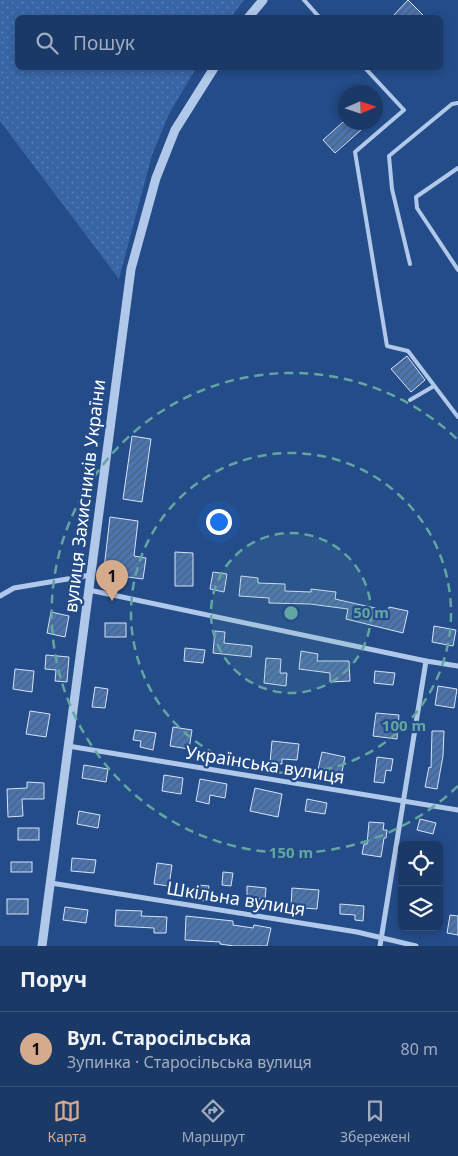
<!DOCTYPE html>
<html lang="uk">
<meta charset="utf-8">
<style>
body{margin:0;font-family:"Noto Sans",sans-serif;background:#24406d;color:#f1f3f6}
.controls{position:absolute;right:15px;bottom:15px;display:grid;overflow:hidden;border-radius:8px;box-shadow:0 2px 8px #0003}
.controls button{width:45px;height:45px;display:grid;place-items:center;padding:0;border:0;border-bottom:1px solid #39537b;background:#1b3967;color:#f1f3f6;font:25px sans-serif}
.compass{position:absolute;left:338px;top:85px;width:45px;height:45px;border-radius:50%;background:#1b3967;box-shadow:0 2px 8px #0003;rotate:87deg}
.you{position:absolute;left:218px;top:521px;width:18px;height:18px;margin:-12px;border:4px solid #fff;border-radius:50%;background:#1a73e8;box-shadow:0 0 0 8px #1a73e833}
.badge{display:grid;place-items:center;width:32px;height:32px;border-radius:50%;background:#d6ab8b;color:#111;font-size:16px;font-weight:700}
.pin{position:absolute;translate:-50% -41px;filter:drop-shadow(0 1px 2px #0008)}
.pin::after{content:'';position:absolute;top:26px;width:18px;height:15px;background:inherit;clip-path:polygon(0 0,100% 0,50% 100%)}
.list{margin:0;padding:0;list-style:none}
h2{display:flex;justify-content:space-between;align-items:center;height:65px;margin:0;padding:0 20px;font-size:21px}
h2 small{font-size:16px;font-weight:400;color:#a0acc0}
.list li{display:grid;grid-template-columns:32px 1fr auto;gap:15px;align-items:center;box-sizing:border-box;height:75px;padding:0 20px;border-top:1px solid #39537b}
.list b{display:block;font-size:19px;white-space:nowrap}
.list p{margin:0;font-size:16px;white-space:nowrap;color:#a0acc0}
.list em{font-size:16px;font-style:normal;color:#a0acc0}
.icon{flex:none;width:28px;height:28px;fill:none;stroke:currentColor;stroke-width:2;stroke-linecap:round;stroke-linejoin:round}
.map{position:relative;flex:none;width:458px;height:946px;overflow:hidden}
.search{position:absolute;background:#1b3967;box-shadow:0 2px 8px #0003;left:15px;right:15px;top:15px;height:55px;display:flex;align-items:center;gap:12px;box-sizing:border-box;padding:0 18px;border-radius:8px;color:#a0acc0;font-size:19px}
.sheet{height:140px;background:#1b3967}
nav{display:flex;justify-content:space-around;align-items:center;box-sizing:border-box;height:70px;border-top:1px solid #39537b;background:#1b3967;font-size:14px;color:#a0acc0}
nav a{display:grid;justify-items:center;gap:2px}
nav .on{color:#d6ab8b}
.map>svg:first-child{display:block}
</style>
<div class="map">
<svg width="458" height="946" viewBox="0 0 458 946">
<defs>
<pattern id="park-dots" width="8" height="8" patternUnits="userSpaceOnUse" patternTransform="scale(1.25)"><rect width="8" height="8" fill="#3865a5"/><path d="M2 2h.1M6 6h.1" fill="none" stroke="#567cb2" stroke-width="1.8" stroke-linecap="round"/></pattern>
<pattern id="building-hatch" width="6" height="6" patternUnits="userSpaceOnUse" patternTransform="scale(1.25)"><rect width="6" height="6" fill="#4c75b0"/><path d="M-1 1l2-2M0 6l6-6M5 7l2-2" fill="none" stroke="#4c607e"/></pattern>
</defs>
<rect width="100%" height="100%" fill="#244c89"/>
<polygon fill="url(#park-dots)" points="0,0 244,0 231,17 18,18 18,68 196,68 169,114 152,155 119,279 0,121"/>
<g fill="url(#building-hatch)" stroke="#d5e3f7">
<polygon points="408,0 426,18 391,18"/>
<polygon points="343,122 370,122 335,153 323,140"/>
<polygon points="407,356 425,380 411,392 391,369"/>
<polygon points="132,436 151,439 142,502 123,499"/>
<polygon points="110,517 138,521 134,556 146,558 143,579 112,575 111,578 103,577"/>
<polygon points="175,552 193,553 193,586 175,586"/>
<polygon points="213,572 227,574 224,592 210,589"/>
<polygon points="241,576 258,578 258,583 285,584 285,591 311,592 311,589 336,592 335,599 388,611 389,607 408,611 403,633 346,619 348,609 310,604 269,603 269,598 239,596"/>
<polygon points="51,612 69,616 65,637 47,633"/>
<rect x="105" y="623" width="21" height="14"/>
<polygon points="434,626 456,630 453,646 432,642"/>
<polygon points="215,631 225,632 224,643 252,646 251,657 213,653"/>
<polygon points="185,648 205,650 203,663 184,661"/>
<polygon points="301,651 318,654 317,661 349,661 350,681 330,682 330,673 299,669"/>
<polygon points="46,655 69,657 67,682 55,681 56,670 45,669"/>
<polygon points="266,658 281,659 280,673 287,673 286,686 264,683"/>
<polygon points="15,669 34,671 32,692 13,689"/>
<polygon points="375,671 395,673 393,685 374,683"/>
<polygon points="438,686 457,689 454,708 435,705"/>
<polygon points="95,687 108,689 105,708 92,707"/>
<polygon points="30,711 50,714 46,737 26,734"/>
<polygon points="376,713 399,715 397,739 373,736"/>
<polygon points="173,727 192,730 189,749 170,746"/>
<polygon points="135,730 156,733 153,750 140,747 141,741 133,740"/>
<polygon points="432,731 444,731 443,756 437,789 425,787 429,767 431,768"/>
<polygon points="272,741 299,744 297,760 282,759 282,764 270,763"/>
<polygon points="322,752 345,757 341,776 326,773 324,780 316,778"/>
<polygon points="377,757 393,759 391,771 386,770 384,783 374,782"/>
<polygon points="84,765 108,769 106,782 82,778"/>
<polygon points="164,775 183,778 181,794 162,791"/>
<polygon points="200,779 227,784 225,798 210,795 209,804 196,801"/>
<polygon points="27,782 44,783 44,799 22,799 23,816 8,817 7,789 27,788"/>
<polygon points="255,788 282,794 278,817 250,811"/>
<polygon points="307,799 327,803 325,814 305,811"/>
<polygon points="79,811 100,815 98,828 77,824"/>
<polygon points="420,819 436,823 433,834 417,830"/>
<polygon points="369,822 384,823 383,830 387,830 386,838 384,838 381,857 362,854 364,844 367,844"/>
<rect x="18" y="828" width="21" height="12"/>
<polygon points="72,858 96,860 94,873 71,871"/>
<rect x="11" y="862" width="21" height="10"/>
<polygon points="157,863 172,865 169,886 154,884"/>
<polygon points="223,872 233,873 231,886 222,885"/>
<polygon points="198,885 209,886 207,901 196,900"/>
<polygon points="247,886 266,888 265,899 247,898"/>
<polygon points="292,888 319,890 317,909 291,907"/>
<rect x="7" y="899" width="21" height="15"/>
<polygon points="340,904 364,906 363,921 355,920 355,915 340,914"/>
<polygon points="65,907 88,910 86,923 63,920"/>
<polygon points="116,910 142,911 141,916 167,917 166,933 154,933 154,928 115,926"/>
<polygon points="450,915 458,916 458,935 447,933"/>
<polygon points="186,916 233,921 233,925 253,928 254,925 271,928 267,946 234,946 220,944 220,942 185,940"/>
</g>
<g fill="none" stroke-linecap="round" stroke-linejoin="round">
<g stroke="#b0c8e9" stroke-width="4">
<polyline points="304,0 320,18"/>
<polyline points="365,68 404,110 355,152 387,346 408,351 458,417"/>
<polyline points="458,168 416,197 417,208 458,270"/>
<polyline points="410,264 392,189 389,156 452,104 458,103"/>
<polyline points="410,400 434,386"/>
</g>
<g stroke="#b0c8e9" stroke-width="5">
<polyline points="89,588 89,590 426,661 458,666"/>
<polyline points="0,596 14,588 91,575"/>
<polyline points="68,746 458,810"/>
<polyline points="51,883 357,932 416,946"/>
<polyline points="380,946 426,661"/>
</g>
<g stroke="#b0c8e9" stroke-width="9">
<polyline points="248,18 263,0"/>
<polyline points="42,946 131,269 156,178 175,130 214,68"/>
</g>
</g>
<circle cx="291" cy="613" r="80" fill="#63a6a1" fill-opacity=".12"/>
<g fill="none" stroke="#63a6a1" stroke-width="2.5" stroke-dasharray="9 6">
<circle cx="291" cy="613" r="80"/>
<circle cx="291" cy="613" r="160"/>
<path d="M458 786A240 240 0 1 1 458 440"/>
</g>
<g text-anchor="middle" stroke-width="4.5" stroke-linejoin="round" paint-order="stroke">
<g font-size="18" fill="#fff" stroke="#244c89">
<text transform="translate(85 496) rotate(-83)" y="6">вулиця Захисників України</text>
<text transform="translate(265 765) rotate(9)" y="6">Українська вулиця</text>
<text transform="translate(236 899) rotate(9)" y="6">Шкільна вулиця</text>
</g>
</g>
<circle cx="291" cy="613" r="8" fill="#63a6a1" stroke="#244c89" stroke-width="2.5"/>
<g font-size="15" text-anchor="middle" font-weight="bold" fill="#63a6a1" stroke="#244c89" stroke-width="4.5" stroke-linejoin="round" paint-order="stroke">
<text x="371" y="618">50 m</text>
<text x="404" y="731">100 m</text>
<text x="291" y="858">150 m</text>
</g>
</svg>
<div class="controls">
<button><svg class="icon" aria-label="locate" viewBox="0 0 24 24"><circle cx="12" cy="12" r="6"/><path d="M12 2v4M12 18v4M2 12h4M18 12h4"/></svg></button>
<button><svg class="icon" aria-label="layers" viewBox="0 0 24 24"><path d="M12 4l9 5-9 5-9-5zM3 14l9 5 9-5"/></svg></button>
</div>
<svg class="compass" viewBox="-18 -18 36 36"><path d="M0-13l5 13h-10z" fill="#e53935"/><path d="M0 13l5-13h-10z" fill="#a0acc0"/></svg>
<div class="you"></div>
<div class="pin badge" style="left:112px;top:601px">1</div>
<div class="search"><svg class="icon" aria-label="search" viewBox="0 0 24 24"><circle cx="10" cy="10" r="6"/><path d="M15 15l6 6"/></svg>Пошук</div>
</div>
<section class="sheet">
<h2>Поруч<small></small></h2>
<ul class="list">
<li><span class="badge">1</span><div><b>Вул. Старосільська</b><p>Зупинка · Старосільська вулиця</p></div><em>80 m</em></li>
</ul>
</section>
<nav>
<a class="on"><svg class="icon" aria-label="map" viewBox="0 0 24 24"><path d="M3 6l6-2 6 2 6-2v14l-6 2-6-2-6 2zM9 4v14M15 6v14"/></svg>Карта</a>
<a><svg class="icon" aria-label="directions" viewBox="0 0 24 24"><path d="M12 3l9 9-9 9-9-9zM9 14v-3h6M13 9l2 2-2 2"/></svg>Маршрут</a>
<a><svg class="icon" aria-label="saved" viewBox="0 0 24 24"><path d="M7 4h10v16l-5-4-5 4z"/></svg>Збережені</a>
</nav>
